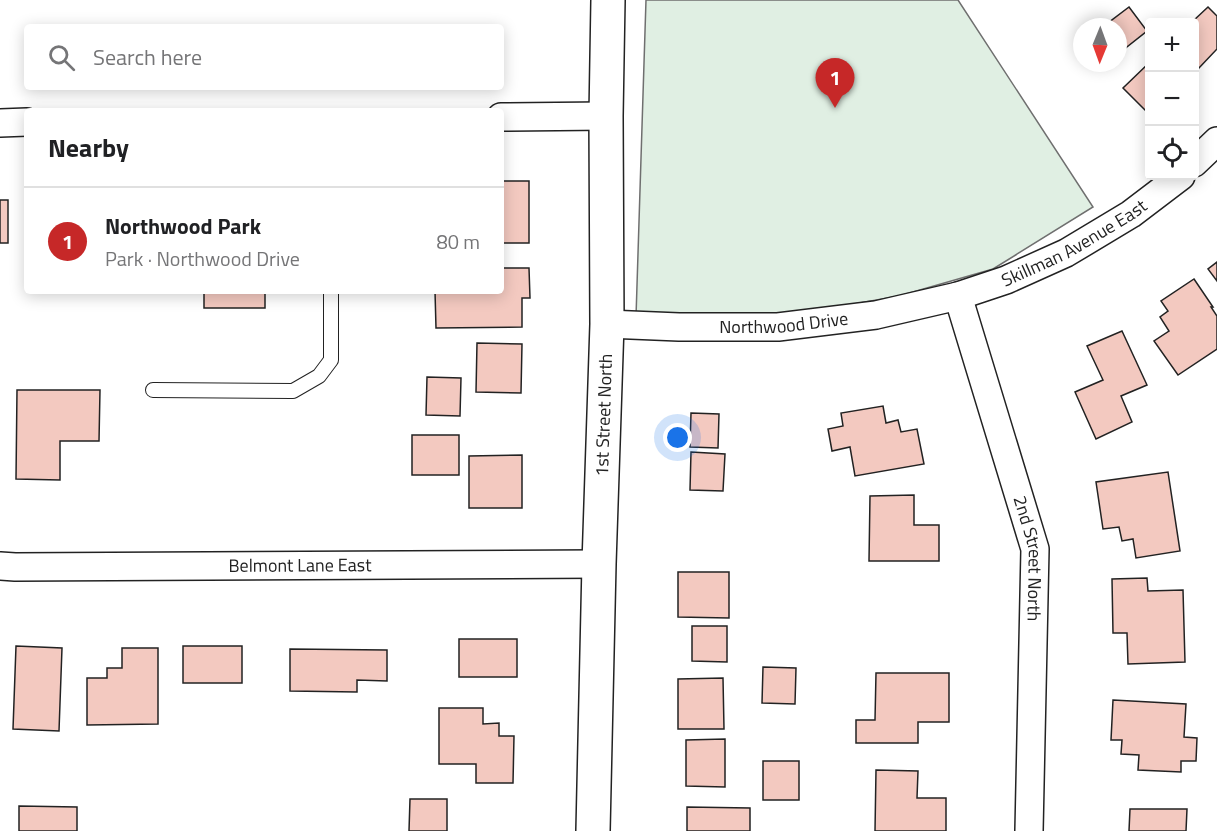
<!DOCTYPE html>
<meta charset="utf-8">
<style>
body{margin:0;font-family:"Titillium Web",sans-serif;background:#f2f2f2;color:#202124}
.controls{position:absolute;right:18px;top:18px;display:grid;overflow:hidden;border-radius:6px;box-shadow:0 3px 15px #0003}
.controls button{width:54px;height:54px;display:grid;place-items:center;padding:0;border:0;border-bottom:2px solid #e0e0e0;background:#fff;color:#202124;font:30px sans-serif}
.compass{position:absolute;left:1073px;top:18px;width:54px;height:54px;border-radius:50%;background:#fff;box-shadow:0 3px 15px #0003;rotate:181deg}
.you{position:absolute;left:678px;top:438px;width:21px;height:21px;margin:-15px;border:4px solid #fff;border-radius:50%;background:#1a73e8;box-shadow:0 0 0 9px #1a73e833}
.badge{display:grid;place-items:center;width:39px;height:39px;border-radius:50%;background:#c62828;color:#fff;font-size:20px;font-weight:700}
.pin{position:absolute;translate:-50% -50px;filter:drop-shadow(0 2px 3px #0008)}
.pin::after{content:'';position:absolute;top:32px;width:21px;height:18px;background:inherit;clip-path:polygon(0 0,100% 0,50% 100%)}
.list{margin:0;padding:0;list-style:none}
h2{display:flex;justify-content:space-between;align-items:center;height:78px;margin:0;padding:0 24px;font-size:26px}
h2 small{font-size:20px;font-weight:400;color:#757577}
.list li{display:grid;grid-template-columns:39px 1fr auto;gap:18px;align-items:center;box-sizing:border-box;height:108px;padding:0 24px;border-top:2px solid #e0e0e0}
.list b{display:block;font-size:22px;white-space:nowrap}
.list p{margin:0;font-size:20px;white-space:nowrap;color:#757577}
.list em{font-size:20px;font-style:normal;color:#757577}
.icon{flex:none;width:33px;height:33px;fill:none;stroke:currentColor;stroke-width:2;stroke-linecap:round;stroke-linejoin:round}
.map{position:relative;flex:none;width:1217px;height:831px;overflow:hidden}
.search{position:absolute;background:#fff;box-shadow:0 3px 15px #0003;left:24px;top:24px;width:480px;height:66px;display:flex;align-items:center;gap:15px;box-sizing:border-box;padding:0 21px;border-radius:6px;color:#757577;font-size:22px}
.panel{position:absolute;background:#fff;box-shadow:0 3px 15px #0003;left:24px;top:108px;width:480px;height:186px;border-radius:6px}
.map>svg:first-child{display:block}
</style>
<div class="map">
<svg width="1217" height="831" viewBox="0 0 1217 831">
<rect width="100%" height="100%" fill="#fff"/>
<polygon fill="#e0efe3" stroke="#6f6f6f" stroke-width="1.5" points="646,0 958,0 1093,207 993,269 899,296 786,316 636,317"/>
<g fill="#f3c9c0" stroke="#222" stroke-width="1.5">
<polygon points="1129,7 1147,31 1118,54 1118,27 1111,27 1108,23"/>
<polygon points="1208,7 1217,16 1217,49 1198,69 1194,66 1194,22 1192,22"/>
<polygon points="1150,62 1150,115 1123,88"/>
<rect x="501" y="181" width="28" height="62"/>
<rect x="0" y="200" width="8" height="43"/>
<polygon points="1217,262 1217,281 1208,269"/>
<polygon points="501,268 529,268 530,298 522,298 522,327 436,328 435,291 501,291"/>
<polygon points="1194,279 1213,307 1211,307 1217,316 1217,349 1178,375 1154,341 1169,331 1160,317 1168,311 1161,301"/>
<rect x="204" y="291" width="61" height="17"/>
<polygon points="1122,331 1147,385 1121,396 1132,422 1096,439 1075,392 1103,380 1087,346"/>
<polygon points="477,343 522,344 521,393 476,392"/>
<polygon points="427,377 461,378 460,416 426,415"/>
<polygon points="17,390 100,390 99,441 60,441 60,480 16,479"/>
<polygon points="883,406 886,423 898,420 901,432 917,429 924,464 855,476 850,447 832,451 828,429 843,426 841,413"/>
<polygon points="691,413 719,414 718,448 690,447"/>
<rect x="412" y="435" width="47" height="40"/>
<polygon points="691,452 725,454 723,491 690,490"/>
<polygon points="522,455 522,508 469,508 469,456"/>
<polygon points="1168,472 1180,551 1136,558 1133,539 1122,541 1119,527 1103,529 1096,482"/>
<polygon points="914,495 914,525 939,525 939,561 869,561 870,496"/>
<polygon points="678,572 729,572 729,618 678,617"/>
<polygon points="1147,578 1148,591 1183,590 1185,662 1128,664 1127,633 1113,633 1112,579"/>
<polygon points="692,626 727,626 727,662 692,661"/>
<rect x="459" y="639" width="58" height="38"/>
<polygon points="16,646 62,648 59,731 13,729"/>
<rect x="183" y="646" width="59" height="37"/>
<polygon points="122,648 158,648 158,724 87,725 87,678 107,678 107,668 122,668"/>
<polygon points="290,649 387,650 387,681 357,680 357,692 290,691"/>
<polygon points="763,667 796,668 795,704 762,703"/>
<polygon points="876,673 949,673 949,722 918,722 918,743 856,743 856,720 875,720"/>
<polygon points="723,678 724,729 678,729 678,679"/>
<polygon points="1113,700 1186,704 1184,737 1197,738 1196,761 1181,761 1181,772 1138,770 1139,755 1121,754 1122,740 1111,740"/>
<polygon points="439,708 483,708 483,724 499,723 499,736 514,736 513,783 476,783 476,764 439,764"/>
<polygon points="725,739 725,787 686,786 686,740"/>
<rect x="763" y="761" width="36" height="39"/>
<polygon points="876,770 918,771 917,798 946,798 946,831 875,831"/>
<polygon points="410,799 447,799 447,831 409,831"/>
<polygon points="19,806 77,807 77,831 19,831"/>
<polygon points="687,807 750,808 750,831 687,831"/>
<polygon points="1130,809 1187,809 1186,831 1129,831"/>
</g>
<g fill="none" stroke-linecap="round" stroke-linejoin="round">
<g stroke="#222" stroke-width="16">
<polyline id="lane" points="153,390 293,391 319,376 331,360 331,291"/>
</g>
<g stroke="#222" stroke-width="30">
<g id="street">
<polyline points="501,117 606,116"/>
<polyline points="0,123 27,122"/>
<polyline points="1194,163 1217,141"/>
<path id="s1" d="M958 296 1035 549 1029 831"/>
<path id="s2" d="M607 324 679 327H778L876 315 958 296 1006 280 1066 253 1131 214 1181 176"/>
<path id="s3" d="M0 566 15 567 599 564"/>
</g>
</g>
<g stroke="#222" stroke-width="36">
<g id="secondary">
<path id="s4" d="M593 831 599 564 607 324 606 116 608 0"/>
</g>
</g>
<use href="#lane" stroke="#fff" stroke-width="14"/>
<use href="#street" stroke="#fff" stroke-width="27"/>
<use href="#secondary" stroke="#fff" stroke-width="33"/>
</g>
<g text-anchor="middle" stroke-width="4.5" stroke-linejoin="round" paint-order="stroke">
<g font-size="18" fill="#222" stroke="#fff">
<text dy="6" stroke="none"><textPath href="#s2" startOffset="482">Skillman Avenue East</textPath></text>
<text dy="6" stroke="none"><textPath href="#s2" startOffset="177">Northwood Drive</textPath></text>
<text dy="6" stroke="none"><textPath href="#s4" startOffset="416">1st Street North</textPath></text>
<text dy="6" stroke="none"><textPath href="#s1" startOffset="273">2nd Street North</textPath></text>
<text dy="6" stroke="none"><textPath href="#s3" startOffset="300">Belmont Lane East</textPath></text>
</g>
</g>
</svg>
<div class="controls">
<button>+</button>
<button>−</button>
<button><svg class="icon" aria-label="locate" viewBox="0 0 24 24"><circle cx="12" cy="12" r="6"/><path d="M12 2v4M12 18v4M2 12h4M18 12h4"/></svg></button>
</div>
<svg class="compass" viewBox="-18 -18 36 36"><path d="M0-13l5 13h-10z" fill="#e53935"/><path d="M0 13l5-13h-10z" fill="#757577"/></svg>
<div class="you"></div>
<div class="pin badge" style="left:835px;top:108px">1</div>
<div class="search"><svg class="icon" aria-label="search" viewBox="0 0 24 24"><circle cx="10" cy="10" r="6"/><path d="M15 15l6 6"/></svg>Search here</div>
<section class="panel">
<h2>Nearby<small></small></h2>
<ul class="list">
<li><span class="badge">1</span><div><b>Northwood Park</b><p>Park · Northwood Drive</p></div><em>80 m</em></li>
</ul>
</section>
</div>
